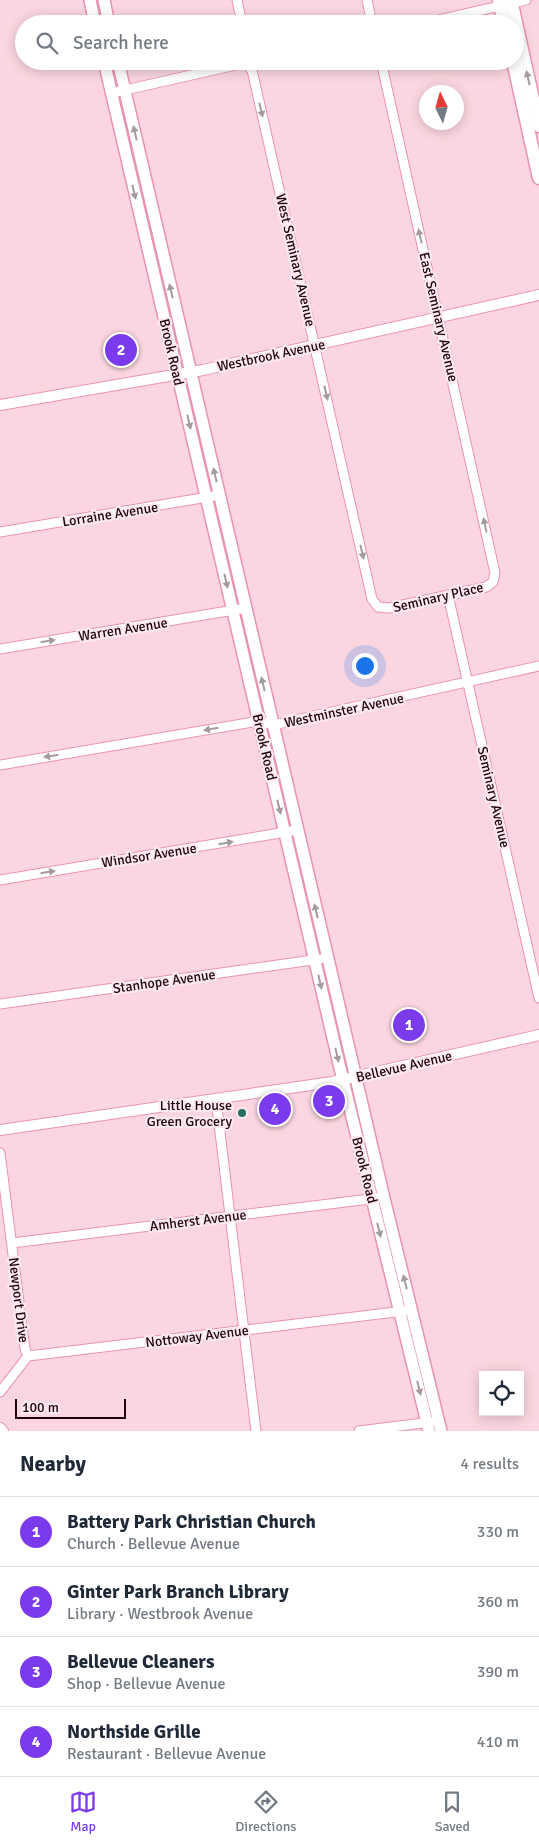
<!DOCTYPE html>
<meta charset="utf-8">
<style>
body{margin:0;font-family:Signika,sans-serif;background:#f6f6f7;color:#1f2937}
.controls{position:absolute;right:15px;bottom:15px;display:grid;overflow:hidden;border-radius:0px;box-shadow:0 2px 12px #0003}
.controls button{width:45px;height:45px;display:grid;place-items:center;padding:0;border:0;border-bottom:1px solid #e0e1e3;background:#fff;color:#1f2937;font:25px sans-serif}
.compass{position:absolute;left:419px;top:85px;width:45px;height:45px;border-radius:50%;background:#fff;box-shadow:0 2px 12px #0003;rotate:355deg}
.scale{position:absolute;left:15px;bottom:12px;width:111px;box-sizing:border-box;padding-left:5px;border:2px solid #1f030d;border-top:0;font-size:14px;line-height:18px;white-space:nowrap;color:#1f030d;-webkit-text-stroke:4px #fce9ee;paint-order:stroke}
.you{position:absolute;left:364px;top:665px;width:18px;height:18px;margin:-12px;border:4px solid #fff;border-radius:50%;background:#1a73e8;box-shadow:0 0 0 8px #1a73e833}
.badge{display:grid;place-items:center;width:32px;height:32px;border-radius:50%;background:#7c3aed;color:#fff;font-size:16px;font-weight:700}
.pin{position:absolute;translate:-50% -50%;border:2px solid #fff;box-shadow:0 1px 5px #0006}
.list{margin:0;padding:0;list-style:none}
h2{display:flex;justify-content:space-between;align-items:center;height:65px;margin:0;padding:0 20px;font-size:21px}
h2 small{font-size:16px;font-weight:400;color:#747a83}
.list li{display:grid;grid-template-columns:32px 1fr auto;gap:15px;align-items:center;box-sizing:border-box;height:70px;padding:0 20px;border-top:1px solid #e0e1e3}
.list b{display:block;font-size:19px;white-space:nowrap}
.list p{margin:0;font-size:16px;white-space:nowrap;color:#747a83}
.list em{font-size:16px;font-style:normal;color:#747a83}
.icon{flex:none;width:28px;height:28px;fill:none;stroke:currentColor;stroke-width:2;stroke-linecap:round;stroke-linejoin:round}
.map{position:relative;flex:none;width:539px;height:1431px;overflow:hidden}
.search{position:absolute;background:#fff;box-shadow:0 2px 12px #0003;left:15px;right:15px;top:15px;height:55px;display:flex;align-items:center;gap:12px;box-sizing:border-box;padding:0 18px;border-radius:28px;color:#747a83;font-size:19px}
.sheet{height:345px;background:#fff}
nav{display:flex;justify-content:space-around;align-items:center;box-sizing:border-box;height:70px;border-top:1px solid #e0e1e3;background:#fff;font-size:14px;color:#747a83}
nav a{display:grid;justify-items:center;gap:2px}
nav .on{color:#7c3aed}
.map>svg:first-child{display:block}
</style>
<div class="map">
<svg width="539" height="1431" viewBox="0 0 539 1431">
<rect width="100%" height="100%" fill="#fbd6e0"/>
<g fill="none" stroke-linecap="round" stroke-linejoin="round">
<g stroke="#e994ae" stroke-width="11">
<g id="minor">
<polyline points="237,0 242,24"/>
<polyline points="367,0 372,24"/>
<polyline points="421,24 526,0"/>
<polyline points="112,93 240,64 247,65 252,70 372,599 378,607 389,608 486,587 493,582 495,573 381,61"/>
<polyline points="0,532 220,495"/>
<polyline points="448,595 539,998"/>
<polyline points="0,649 246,608"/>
<polyline points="0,765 259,721 273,725 539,666"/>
<polyline points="0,880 298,830"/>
<polyline points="0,1004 320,959"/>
<polyline points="216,1099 256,1431"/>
<polyline points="0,1153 25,1349 28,1356"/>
<polyline points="12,1243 378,1198"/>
<polyline points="0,1392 28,1356 404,1311"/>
<polyline points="359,1431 431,1422"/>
</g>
</g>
<g stroke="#e994ae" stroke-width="12">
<g id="tertiary">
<polyline points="0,405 203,370 539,295"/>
<polyline points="0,1130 332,1082 539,1035"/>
<polyline points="0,1428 3,1431"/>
</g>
</g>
<g stroke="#e994ae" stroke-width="14">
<g id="secondary">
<polyline points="90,0 95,24"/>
<polyline points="104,0 109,24"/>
<polyline points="104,61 340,1068 429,1431"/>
<polyline points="118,61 384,1198 441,1431"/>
</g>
</g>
<g stroke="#e994ae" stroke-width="15">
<g id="primary">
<polyline points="499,0 504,24"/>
<polyline points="511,0 539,126"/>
<polyline points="513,61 539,178"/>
</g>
</g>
<use href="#minor" stroke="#fff" stroke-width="9"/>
<use href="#tertiary" stroke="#fff" stroke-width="10"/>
<use href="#secondary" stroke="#fff" stroke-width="11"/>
<use href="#primary" stroke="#fff" stroke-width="12"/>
</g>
<defs><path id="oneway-solid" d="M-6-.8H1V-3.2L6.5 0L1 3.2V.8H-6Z" transform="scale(1.25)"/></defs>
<g fill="#a59a9e">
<use href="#oneway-solid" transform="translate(528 78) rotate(-103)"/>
<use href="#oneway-solid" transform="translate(261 110) rotate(77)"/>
<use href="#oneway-solid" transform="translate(135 133) rotate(-103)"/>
<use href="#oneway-solid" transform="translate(134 192) rotate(77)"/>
<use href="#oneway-solid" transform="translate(420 236) rotate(-103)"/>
<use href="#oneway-solid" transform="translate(171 291) rotate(-103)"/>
<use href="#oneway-solid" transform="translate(326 393) rotate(77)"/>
<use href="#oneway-solid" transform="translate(189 422) rotate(77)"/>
<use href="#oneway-solid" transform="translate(215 475) rotate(-103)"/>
<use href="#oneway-solid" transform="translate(485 525) rotate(-102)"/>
<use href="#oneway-solid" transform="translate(362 552) rotate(77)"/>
<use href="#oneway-solid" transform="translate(226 581) rotate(77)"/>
<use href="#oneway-solid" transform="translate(48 641) rotate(-9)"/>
<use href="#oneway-solid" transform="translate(263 684) rotate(-103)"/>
<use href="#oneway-solid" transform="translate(211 729) rotate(170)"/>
<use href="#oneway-solid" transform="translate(51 756) rotate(171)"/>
<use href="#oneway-solid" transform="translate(279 807) rotate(77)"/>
<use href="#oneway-solid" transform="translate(226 843) rotate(-10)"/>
<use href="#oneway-solid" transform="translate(48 872) rotate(-9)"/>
<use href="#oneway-solid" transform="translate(316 911) rotate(-103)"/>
<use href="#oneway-solid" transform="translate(320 982) rotate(77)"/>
<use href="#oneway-solid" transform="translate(337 1055) rotate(77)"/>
<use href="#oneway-solid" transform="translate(379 1230) rotate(76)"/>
<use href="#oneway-solid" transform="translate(405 1282) rotate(-104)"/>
<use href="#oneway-solid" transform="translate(419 1388) rotate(76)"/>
</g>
<circle fill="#286e62" stroke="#fce9ee" stroke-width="2" cx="242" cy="1113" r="5"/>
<g text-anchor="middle" stroke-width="4.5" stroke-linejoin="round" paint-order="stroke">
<g font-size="14" fill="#1f030d" stroke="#fce9ee">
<text transform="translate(296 260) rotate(77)" y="5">West Seminary Avenue</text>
<text transform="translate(439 317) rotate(77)" y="5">East Seminary Avenue</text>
<text transform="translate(172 352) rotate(77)" y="5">Brook Road</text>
<text transform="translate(271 355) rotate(-12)" y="5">Westbrook Avenue</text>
<text transform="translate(110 514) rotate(-9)" y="5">Lorraine Avenue</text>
<text transform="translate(438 597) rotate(-13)" y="5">Seminary Place</text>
<text transform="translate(123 629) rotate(-9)" y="5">Warren Avenue</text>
<text transform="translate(344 710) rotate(-12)" y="5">Westminster Avenue</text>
<text transform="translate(265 747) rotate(77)" y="5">Brook Road</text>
<text transform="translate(494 797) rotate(77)" y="5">Seminary Avenue</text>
<text transform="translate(149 855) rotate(-9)" y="5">Windsor Avenue</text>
<text transform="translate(164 981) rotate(-8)" y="5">Stanhope Avenue</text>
<text transform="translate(404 1066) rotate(-13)" y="5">Bellevue Avenue</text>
<text transform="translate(365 1170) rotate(76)" y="5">Brook Road</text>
<text transform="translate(198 1220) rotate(-7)" y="5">Amherst Avenue</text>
<text transform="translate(19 1300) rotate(83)" y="5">Newport Drive</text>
<text transform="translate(197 1336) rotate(-7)" y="5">Nottoway Avenue</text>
</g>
<g font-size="14" fill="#1f030d" stroke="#fce9ee" text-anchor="end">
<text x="232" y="1110">Little House<tspan x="232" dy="16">Green Grocery</tspan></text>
</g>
</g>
</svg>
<div class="controls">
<button><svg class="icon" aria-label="locate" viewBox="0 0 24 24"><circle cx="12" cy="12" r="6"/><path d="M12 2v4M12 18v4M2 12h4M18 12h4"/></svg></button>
</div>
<svg class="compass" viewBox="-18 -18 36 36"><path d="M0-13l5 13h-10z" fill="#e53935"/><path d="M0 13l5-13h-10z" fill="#747a83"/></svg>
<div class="scale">100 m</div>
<div class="you"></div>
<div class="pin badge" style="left:409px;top:1025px">1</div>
<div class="pin badge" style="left:121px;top:350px">2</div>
<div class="pin badge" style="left:329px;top:1101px">3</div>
<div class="pin badge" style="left:275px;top:1109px">4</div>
<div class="search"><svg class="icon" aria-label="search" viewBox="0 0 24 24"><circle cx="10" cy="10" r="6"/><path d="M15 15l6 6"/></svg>Search here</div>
</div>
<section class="sheet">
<h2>Nearby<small>4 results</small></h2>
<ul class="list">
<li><span class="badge">1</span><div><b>Battery Park Christian Church</b><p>Church · Bellevue Avenue</p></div><em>330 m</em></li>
<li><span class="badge">2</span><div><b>Ginter Park Branch Library</b><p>Library · Westbrook Avenue</p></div><em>360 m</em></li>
<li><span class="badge">3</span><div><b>Bellevue Cleaners</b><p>Shop · Bellevue Avenue</p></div><em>390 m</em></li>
<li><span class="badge">4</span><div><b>Northside Grille</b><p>Restaurant · Bellevue Avenue</p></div><em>410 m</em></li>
</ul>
</section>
<nav>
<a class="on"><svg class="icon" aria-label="map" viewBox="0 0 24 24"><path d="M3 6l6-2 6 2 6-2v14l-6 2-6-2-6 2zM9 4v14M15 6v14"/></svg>Map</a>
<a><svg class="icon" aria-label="directions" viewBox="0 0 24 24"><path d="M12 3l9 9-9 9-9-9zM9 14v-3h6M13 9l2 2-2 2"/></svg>Directions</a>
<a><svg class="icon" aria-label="saved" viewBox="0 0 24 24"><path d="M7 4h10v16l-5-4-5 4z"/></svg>Saved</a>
</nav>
